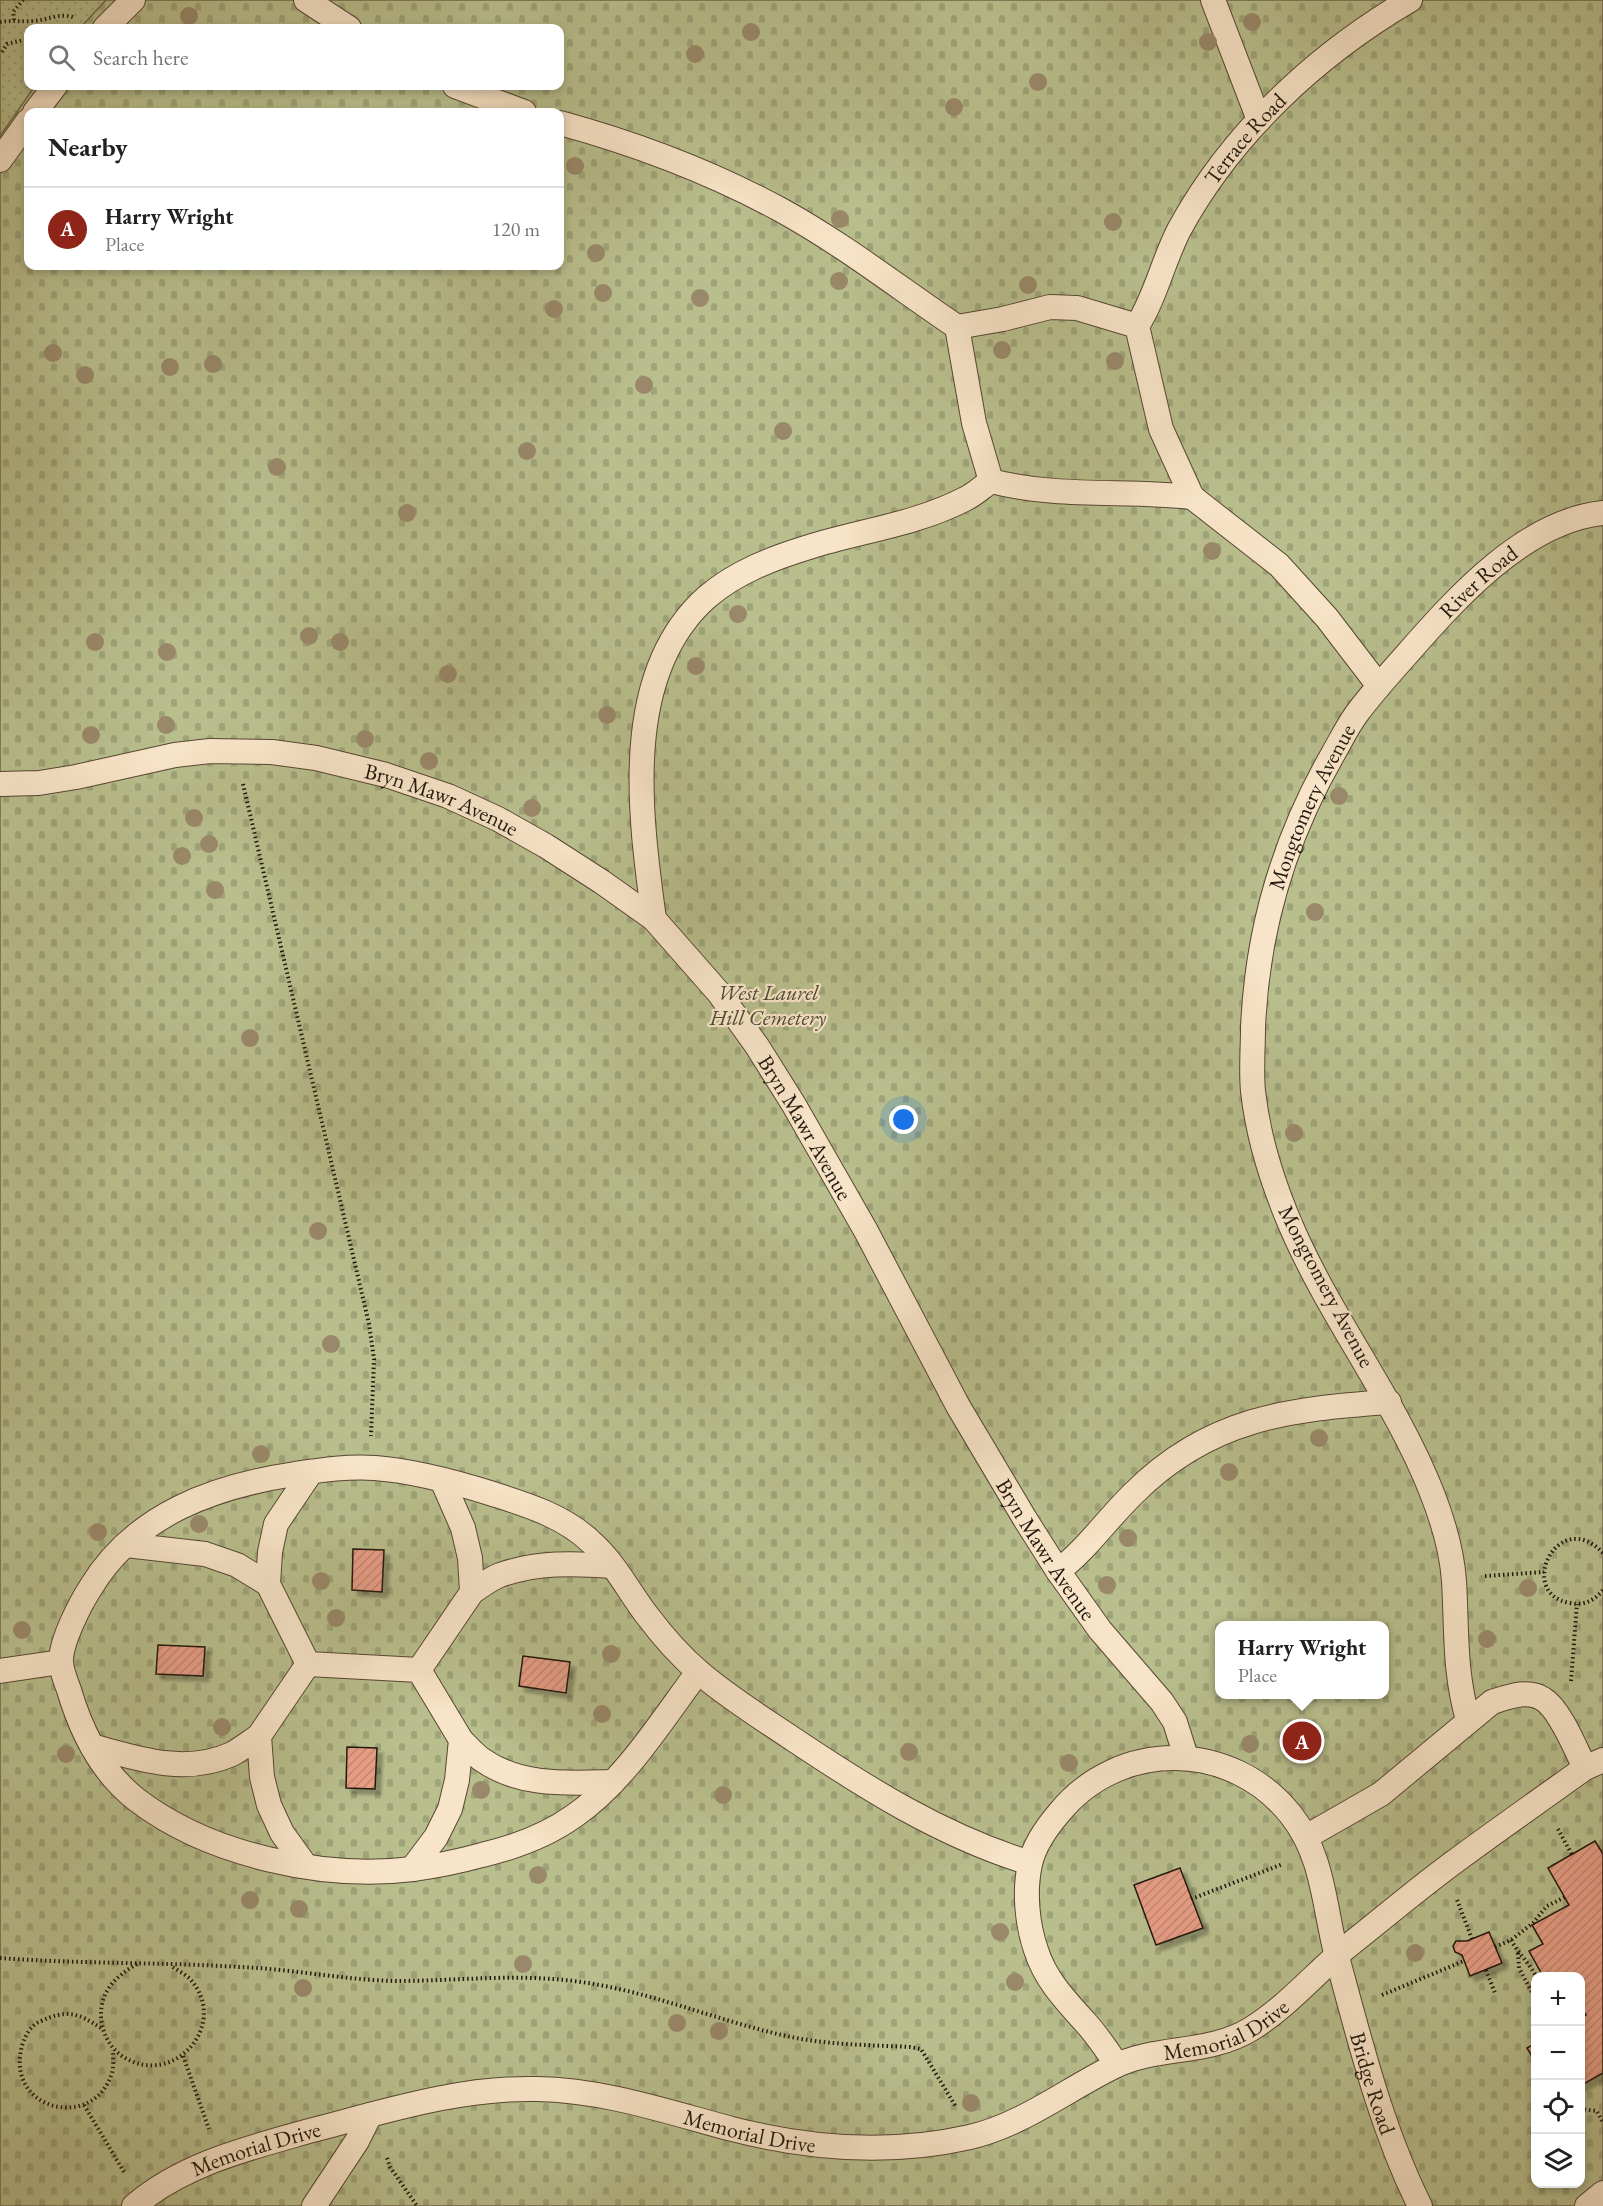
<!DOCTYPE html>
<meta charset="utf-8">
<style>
body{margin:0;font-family:"EB Garamond",serif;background:#f6f6f6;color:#202124}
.controls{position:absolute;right:18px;bottom:18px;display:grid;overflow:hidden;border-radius:12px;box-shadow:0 3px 9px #0003}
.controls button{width:54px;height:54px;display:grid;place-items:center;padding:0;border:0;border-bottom:2px solid #e0e0e0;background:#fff;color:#202124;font:30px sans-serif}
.you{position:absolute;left:904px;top:1120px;width:21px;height:21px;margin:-15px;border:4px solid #fff;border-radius:50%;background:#1a73e8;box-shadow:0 0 0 9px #1a73e833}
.badge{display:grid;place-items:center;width:39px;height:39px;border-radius:50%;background:#8f2418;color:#fff;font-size:20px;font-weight:700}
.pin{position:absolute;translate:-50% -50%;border:3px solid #fff;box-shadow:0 2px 6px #0006}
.popup{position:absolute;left:1215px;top:1621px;width:174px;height:78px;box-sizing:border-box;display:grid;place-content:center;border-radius:12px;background:#fff;filter:drop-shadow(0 2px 4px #0005);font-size:20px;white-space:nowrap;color:#757577}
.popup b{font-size:22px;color:#202124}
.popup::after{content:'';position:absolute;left:50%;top:100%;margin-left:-12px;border:12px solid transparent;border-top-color:#fff}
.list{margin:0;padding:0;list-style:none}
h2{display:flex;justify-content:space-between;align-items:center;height:78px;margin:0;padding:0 24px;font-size:26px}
h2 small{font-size:20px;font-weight:400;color:#757577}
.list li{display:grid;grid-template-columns:39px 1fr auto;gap:18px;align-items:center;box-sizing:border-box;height:84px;padding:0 24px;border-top:2px solid #e0e0e0}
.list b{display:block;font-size:22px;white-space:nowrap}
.list p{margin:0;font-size:20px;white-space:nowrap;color:#757577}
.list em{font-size:20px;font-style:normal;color:#757577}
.icon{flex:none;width:33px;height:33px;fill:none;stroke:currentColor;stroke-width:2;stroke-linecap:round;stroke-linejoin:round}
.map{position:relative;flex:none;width:1603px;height:2206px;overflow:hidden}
.search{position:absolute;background:#fff;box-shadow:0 3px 9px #0003;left:24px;top:24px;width:540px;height:66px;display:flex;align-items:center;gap:15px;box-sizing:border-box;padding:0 21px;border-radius:12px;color:#757577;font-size:22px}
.panel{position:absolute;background:#fff;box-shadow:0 3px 9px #0003;left:24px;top:108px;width:540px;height:162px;border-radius:12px}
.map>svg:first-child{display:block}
</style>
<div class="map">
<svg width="1603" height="2206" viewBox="0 0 1603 2206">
<defs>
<pattern id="cemetery-stones" width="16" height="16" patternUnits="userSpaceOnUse" patternTransform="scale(1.5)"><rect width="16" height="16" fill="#b8be8c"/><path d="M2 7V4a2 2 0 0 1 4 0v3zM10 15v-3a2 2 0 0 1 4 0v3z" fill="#9ea378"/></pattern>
<pattern id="garden-dots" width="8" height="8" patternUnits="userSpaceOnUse" patternTransform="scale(1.5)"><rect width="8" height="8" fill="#b8be8c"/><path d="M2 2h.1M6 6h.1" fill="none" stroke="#9ea378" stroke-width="1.8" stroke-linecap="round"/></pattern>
<pattern id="building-hatch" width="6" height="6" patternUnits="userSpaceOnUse" patternTransform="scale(1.5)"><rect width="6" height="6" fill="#e79e86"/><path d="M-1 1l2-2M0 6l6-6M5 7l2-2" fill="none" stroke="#c68772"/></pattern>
<filter id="shadow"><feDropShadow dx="5.5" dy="5.5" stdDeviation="1.5" flood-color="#0004"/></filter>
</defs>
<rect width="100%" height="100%" fill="#f4d5ab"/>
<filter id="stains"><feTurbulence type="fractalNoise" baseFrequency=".00333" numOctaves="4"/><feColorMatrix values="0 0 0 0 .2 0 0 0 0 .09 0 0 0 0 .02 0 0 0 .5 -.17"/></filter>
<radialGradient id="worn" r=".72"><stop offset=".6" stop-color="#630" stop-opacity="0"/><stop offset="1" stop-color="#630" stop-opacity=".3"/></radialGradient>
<path fill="url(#cemetery-stones)" stroke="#6c6a4c" stroke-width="1.5" fill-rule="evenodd" d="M0 0H1603V2206H0ZM28 28H560V86H28ZM28 112H560V266H28ZM1220 1626H1384V1694H1220ZM1536 1976H1580V2184H1536Z"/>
<polygon fill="url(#garden-dots)" stroke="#6c6a4c" stroke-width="1.5" points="0,0 106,0 80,28 28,28 28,86 35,86 0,136"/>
<g fill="url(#building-hatch)" stroke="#21170d" stroke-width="1.5" filter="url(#shadow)">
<polygon points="353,1549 384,1550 382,1592 352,1590"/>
<polygon points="158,1645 205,1647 203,1676 156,1674"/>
<polygon points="523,1656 570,1662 566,1693 519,1686"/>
<polygon points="347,1747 377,1748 375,1789 346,1788"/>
<polygon points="1595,1841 1603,1854 1603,2073 1580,2086 1580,2018 1586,2015 1582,2009 1580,2010 1580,1976 1543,1976 1529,1951 1543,1944 1532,1925 1569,1905 1548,1868"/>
<polygon points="1180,1868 1203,1928 1156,1945 1134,1885"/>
<polygon points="1489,1932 1502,1963 1470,1976 1462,1955 1455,1952 1453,1946 1456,1941 1467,1941"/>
<polygon points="1536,2043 1536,2063 1527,2048"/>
</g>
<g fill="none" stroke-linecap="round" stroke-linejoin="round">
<g stroke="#564634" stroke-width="26">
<g id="lane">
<polyline points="306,0 349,28"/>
<polyline points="1213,0 1259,120"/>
<polyline points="105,28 133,0"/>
<polyline points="455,86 524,112"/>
<polyline points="35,112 55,86"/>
<path d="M560 123C637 144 711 172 781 210 843 244 899 288 957 327"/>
<polyline points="0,160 28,121"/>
<path d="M1050 307 1077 308 1137 326 1161 429 1192 497C1125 490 1056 498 991 481L974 423 957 327 1003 319Z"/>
<path id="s1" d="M1137 326C1156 296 1163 261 1179 230 1231 134 1316 55 1410 0"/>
<polyline points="1192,497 1279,565 1327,618 1379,686"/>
<path id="s2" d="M0 784 39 783 76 777 175 755 210 751 272 752 316 758 386 775 448 796 498 819 546 846 602 882 654 919 719 993 757 1046 794 1105 866 1231 958 1406 1025 1519 1058 1571 1100 1630 1162 1702 1175 1722 1186 1757"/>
<path d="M654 919C640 816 620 674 707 597 736 572 773 558 809 547 860 531 917 524 965 499 974 495 982 487 991 481"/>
<polyline points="311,1472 276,1524 270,1552 268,1584 308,1664 419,1670 472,1592 470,1558 463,1528 442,1480"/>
<polyline points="126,1545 205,1554 237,1565 268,1584"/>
<path d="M1058 1571C1087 1549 1108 1518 1134 1493 1209 1418 1289 1409 1389 1402"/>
<path d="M472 1592C481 1586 490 1579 500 1575 537 1562 574 1563 612 1566"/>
<polyline points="0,1671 61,1662"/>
<path d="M698 1672C662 1720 624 1782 574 1816 546 1836 516 1847 482 1855 460 1861 437 1866 413 1869 323 1880 209 1855 137 1800 102 1773 81 1731 69 1690 66 1682 61 1670 61 1661 61 1641 80 1604 91 1587 135 1514 215 1486 295 1474 322 1470 348 1466 375 1468 415 1471 455 1482 493 1494 527 1505 564 1516 591 1542 614 1562 628 1590 646 1614 661 1634 681 1657 700 1673 728 1697 760 1717 790 1737 866 1788 942 1836 1030 1863"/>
<path id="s3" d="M1468 1720C1454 1670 1457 1632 1454 1581 1452 1552 1443 1521 1432 1493 1395 1399 1331 1319 1291 1226 1273 1184 1258 1137 1253 1091 1251 1070 1253 1049 1253 1028 1257 930 1284 839 1333 754 1341 740 1348 725 1358 712 1373 692 1391 672 1408 653 1457 597 1525 521 1603 513"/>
<path d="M461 1740C467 1746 474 1754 481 1759 520 1787 567 1783 613 1782"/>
<path d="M92 1746C138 1759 186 1775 232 1754 241 1749 250 1742 259 1736"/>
<path d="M1306 1837 1381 1794 1492 1702C1508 1697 1528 1689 1543 1699 1560 1709 1576 1750 1585 1768"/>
<polyline points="305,1865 282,1833 269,1805 262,1777 259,1736 308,1664"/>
<polyline points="412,1869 436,1837 450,1809 457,1780 461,1740 419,1670"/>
<path id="s4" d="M1117 2065C1107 2050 1097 2035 1085 2022 1065 2000 1045 1979 1036 1950 1027 1924 1024 1891 1030 1864 1034 1846 1047 1827 1059 1813 1119 1739 1232 1740 1291 1815 1324 1856 1324 1908 1337 1957 1360 2041 1381 2128 1420 2206"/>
<path id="s5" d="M134 2206C183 2164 249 2148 309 2131 383 2112 460 2087 537 2089 604 2090 668 2112 732 2129 810 2149 891 2155 970 2137 1022 2125 1066 2090 1113 2067 1157 2045 1209 2055 1251 2029 1287 2007 1315 1973 1348 1946 1386 1916 1422 1885 1461 1857 1502 1827 1543 1798 1585 1768L1603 1760"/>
<polyline points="314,2206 357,2141 370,2115"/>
<polyline points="1587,2206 1603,2193"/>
</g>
</g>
<g stroke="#21170d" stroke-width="4" stroke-dasharray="1.5 3" stroke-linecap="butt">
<polyline points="14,20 13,12 23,0"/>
<path d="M0 22C12 20 22 22 33 21 48 20 61 12 75 18"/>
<polyline points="2,52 7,44 28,39"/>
<polyline points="243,784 369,1324 374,1359 371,1436"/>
<path d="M1603 1553C1558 1505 1515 1594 1570 1603 1584 1606 1595 1600 1603 1590"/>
<polyline points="1485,1576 1544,1572"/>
<polyline points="1571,1681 1577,1604"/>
<polyline points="1558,1829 1572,1855"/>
<polyline points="1191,1899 1283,1864"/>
<polyline points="1457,1900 1472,1939"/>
<path d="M1511 1940C1518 1953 1529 1963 1536 1976"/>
<polyline points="1495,1947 1511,1940 1533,1923 1547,1906 1565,1897"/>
<polyline points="1518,1953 1519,1968 1536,2000"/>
<path d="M0 1958C80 1964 160 1962 240 1967 292 1969 344 1980 396 1981 458 1981 519 1973 581 1982 653 1992 720 2022 791 2037 830 2045 870 2045 910 2047L921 2049 956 2107"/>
<path d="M137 1964C116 1976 100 1991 101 2017 102 2032 109 2047 122 2056 173 2090 231 2024 190 1979 185 1974 177 1970 171 1966"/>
<polyline points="1486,1970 1495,1993"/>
<polyline points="1382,1995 1464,1961"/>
<path d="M101 2028C78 2013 67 2009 41 2021 30 2025 23 2039 21 2050 8 2111 94 2131 112 2073 114 2066 113 2057 113 2050"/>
<polyline points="183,2056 209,2129"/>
<polyline points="84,2105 124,2172"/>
<polyline points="1580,2109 1597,2111 1603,2123"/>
<polyline points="387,2158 390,2167 417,2206"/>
</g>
<use href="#lane" stroke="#f8e4c8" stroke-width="24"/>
</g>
<g fill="#998869">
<circle cx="189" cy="16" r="9"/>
<circle cx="1252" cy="22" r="9"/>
<circle cx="751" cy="32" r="9"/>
<circle cx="1208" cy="42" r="9"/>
<circle cx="695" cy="54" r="9"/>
<circle cx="1038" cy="82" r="9"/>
<circle cx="954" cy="107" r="9"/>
<circle cx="575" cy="166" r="9"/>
<circle cx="840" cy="219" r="9"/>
<circle cx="1113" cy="222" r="9"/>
<circle cx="596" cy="253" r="9"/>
<circle cx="839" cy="281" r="9"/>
<circle cx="1028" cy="285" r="9"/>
<circle cx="603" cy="293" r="9"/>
<circle cx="700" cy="298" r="9"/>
<circle cx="554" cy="309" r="9"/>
<circle cx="1002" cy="350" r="9"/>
<circle cx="53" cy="353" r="9"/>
<circle cx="1115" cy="361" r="9"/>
<circle cx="213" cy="364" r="9"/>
<circle cx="170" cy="367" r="9"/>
<circle cx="85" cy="375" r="9"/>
<circle cx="644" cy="385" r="9"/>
<circle cx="783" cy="431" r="9"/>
<circle cx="527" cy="451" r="9"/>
<circle cx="277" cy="467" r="9"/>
<circle cx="407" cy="513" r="9"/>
<circle cx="1212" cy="551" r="9"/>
<circle cx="738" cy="614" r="9"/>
<circle cx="309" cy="636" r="9"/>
<circle cx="95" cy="642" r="9"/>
<circle cx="340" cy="642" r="9"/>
<circle cx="167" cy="652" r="9"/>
<circle cx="696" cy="666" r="9"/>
<circle cx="448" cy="674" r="9"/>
<circle cx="607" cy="715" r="9"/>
<circle cx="166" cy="725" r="9"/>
<circle cx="91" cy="735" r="9"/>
<circle cx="365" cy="739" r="9"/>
<circle cx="429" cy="761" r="9"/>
<circle cx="1339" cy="796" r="9"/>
<circle cx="532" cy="808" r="9"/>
<circle cx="194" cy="818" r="9"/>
<circle cx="209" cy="844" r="9"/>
<circle cx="182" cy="856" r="9"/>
<circle cx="215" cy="890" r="9"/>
<circle cx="1315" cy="912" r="9"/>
<circle cx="250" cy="1038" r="9"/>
<circle cx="1294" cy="1133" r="9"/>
<circle cx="318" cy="1231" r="9"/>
<circle cx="331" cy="1344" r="9"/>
<circle cx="1319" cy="1438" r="9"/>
<circle cx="261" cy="1454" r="9"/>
<circle cx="1229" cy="1472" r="9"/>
<circle cx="199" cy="1524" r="9"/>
<circle cx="98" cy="1532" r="9"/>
<circle cx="1128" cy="1538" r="9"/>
<circle cx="321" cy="1581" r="9"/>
<circle cx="1107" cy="1585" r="9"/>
<circle cx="1528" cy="1588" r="9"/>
<circle cx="336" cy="1618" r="9"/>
<circle cx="22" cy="1630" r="9"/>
<circle cx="1487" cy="1639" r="9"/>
<circle cx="611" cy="1654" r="9"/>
<circle cx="602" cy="1714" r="9"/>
<circle cx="222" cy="1727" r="9"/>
<circle cx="1250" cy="1744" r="9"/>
<circle cx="909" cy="1752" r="9"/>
<circle cx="66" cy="1754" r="9"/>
<circle cx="1069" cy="1763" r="9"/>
<circle cx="481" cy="1790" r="9"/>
<circle cx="723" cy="1795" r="9"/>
<circle cx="538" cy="1875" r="9"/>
<circle cx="250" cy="1900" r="9"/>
<circle cx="299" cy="1909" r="9"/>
<circle cx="1000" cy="1932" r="9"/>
<circle cx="1415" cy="1953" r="9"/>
<circle cx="523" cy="1964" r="9"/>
<circle cx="1015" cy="1982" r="9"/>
<circle cx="303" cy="1988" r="9"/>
<circle cx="677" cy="2023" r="9"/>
<circle cx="719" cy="2031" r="9"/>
<circle cx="971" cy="2103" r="9"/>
</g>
<g text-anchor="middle" stroke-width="4.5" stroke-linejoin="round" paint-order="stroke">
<g font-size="22" fill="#21170d" stroke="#f8e4c8">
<text dy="8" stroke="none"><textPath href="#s1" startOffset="218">Terrace Road</textPath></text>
<text dy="8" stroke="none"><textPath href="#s3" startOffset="1252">River Road</textPath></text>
<text dy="8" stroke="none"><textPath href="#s2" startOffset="452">Bryn Mawr Avenue</textPath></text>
<text dy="8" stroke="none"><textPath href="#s3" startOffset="968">Mongtomery Avenue</textPath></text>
<text dy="8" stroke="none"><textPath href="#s2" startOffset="956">Bryn Mawr Avenue</textPath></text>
<text transform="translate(1327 1286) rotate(62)" y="8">Mongtomery Avenue</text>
<text dy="8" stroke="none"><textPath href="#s2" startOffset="1442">Bryn Mawr Avenue</textPath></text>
<text dy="8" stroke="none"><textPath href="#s5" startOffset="1144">Memorial Drive</textPath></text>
<text dy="8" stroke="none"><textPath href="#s4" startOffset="836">Bridge Road</textPath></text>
<text dy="8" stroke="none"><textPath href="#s5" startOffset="642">Memorial Drive</textPath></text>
<text dy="8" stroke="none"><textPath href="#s5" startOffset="136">Memorial Drive</textPath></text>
</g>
<g font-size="22" font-style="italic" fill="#4e4933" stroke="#f8e4c8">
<text x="768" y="1000">West Laurel<tspan x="768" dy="25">Hill Cemetery</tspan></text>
</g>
</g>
<rect width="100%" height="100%" filter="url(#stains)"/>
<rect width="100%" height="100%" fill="url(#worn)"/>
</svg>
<div class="controls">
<button>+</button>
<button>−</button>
<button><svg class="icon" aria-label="locate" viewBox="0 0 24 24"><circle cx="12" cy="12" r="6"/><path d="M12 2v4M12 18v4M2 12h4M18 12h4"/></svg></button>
<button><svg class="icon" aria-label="layers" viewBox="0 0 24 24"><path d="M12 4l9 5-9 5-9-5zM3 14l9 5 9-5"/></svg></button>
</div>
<div class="you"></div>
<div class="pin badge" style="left:1302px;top:1741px">A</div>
<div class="popup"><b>Harry Wright</b>Place</div>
<div class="search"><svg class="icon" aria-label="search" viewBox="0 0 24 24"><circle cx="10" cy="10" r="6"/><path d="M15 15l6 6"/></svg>Search here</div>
<section class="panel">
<h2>Nearby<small></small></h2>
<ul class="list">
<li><span class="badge">A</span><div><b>Harry Wright</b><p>Place</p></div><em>120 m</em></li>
</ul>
</section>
</div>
